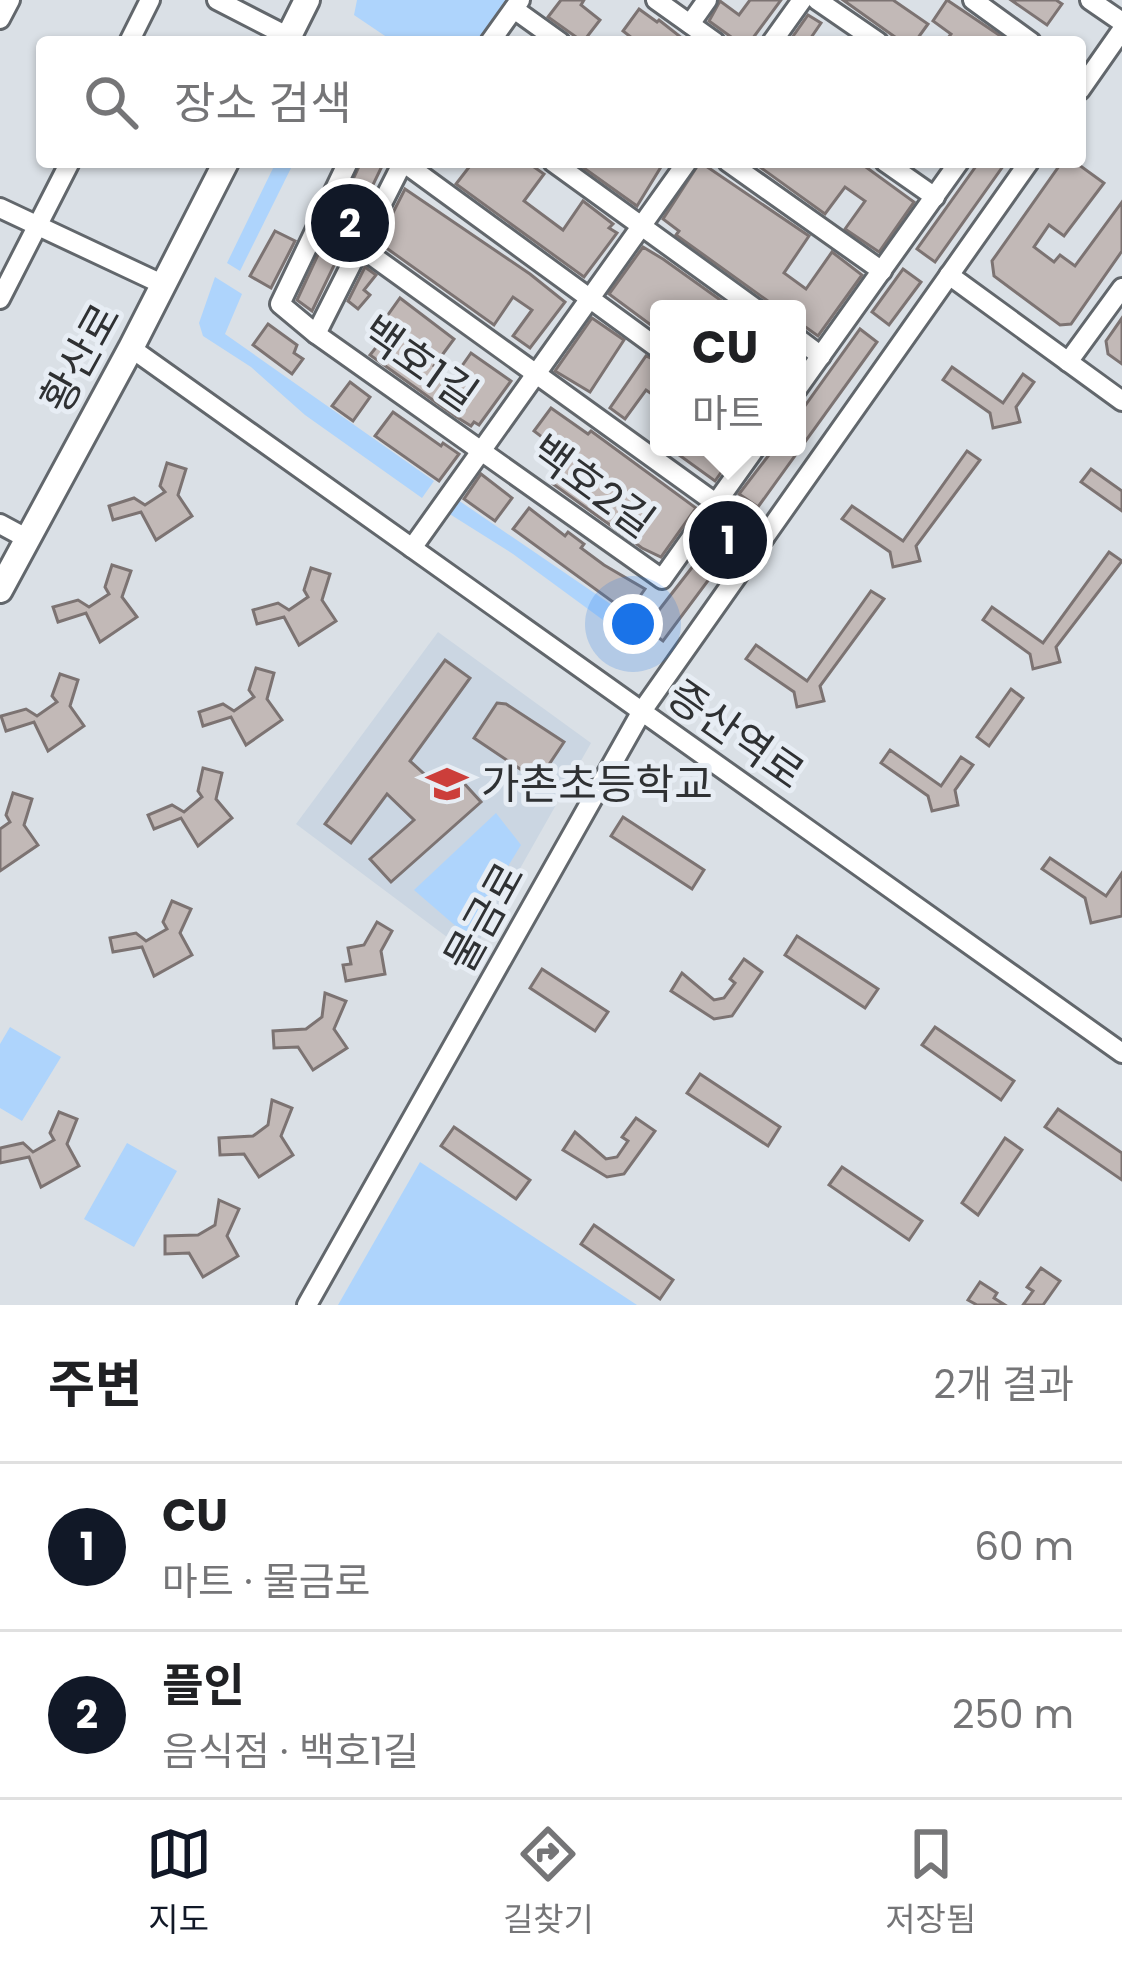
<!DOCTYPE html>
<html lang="ko">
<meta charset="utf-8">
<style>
body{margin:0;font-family:Poppins,"Noto Sans KR",sans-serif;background:#f6f6f6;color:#202124}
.you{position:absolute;left:633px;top:624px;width:42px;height:42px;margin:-30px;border:9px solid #fff;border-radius:50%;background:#1a73e8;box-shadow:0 0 0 18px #1a73e833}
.badge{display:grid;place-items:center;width:78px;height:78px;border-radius:50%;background:#111827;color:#fff;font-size:39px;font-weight:700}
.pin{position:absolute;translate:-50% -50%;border:6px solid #fff;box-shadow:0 3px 12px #0006}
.popup{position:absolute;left:650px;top:300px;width:156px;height:156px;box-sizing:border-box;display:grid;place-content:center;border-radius:12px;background:#fff;filter:drop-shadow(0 3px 9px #0005);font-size:39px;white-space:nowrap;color:#757577}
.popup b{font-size:45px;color:#202124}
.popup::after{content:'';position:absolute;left:50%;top:100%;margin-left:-24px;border:24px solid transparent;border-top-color:#fff}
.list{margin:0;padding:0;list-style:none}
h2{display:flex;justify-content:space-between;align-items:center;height:156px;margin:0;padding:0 48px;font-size:51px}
h2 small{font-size:39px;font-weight:400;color:#757577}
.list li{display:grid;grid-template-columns:78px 1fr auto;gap:36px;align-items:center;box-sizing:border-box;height:168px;padding:0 48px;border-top:3px solid #e0e0e0}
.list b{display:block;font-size:45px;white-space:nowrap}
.list p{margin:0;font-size:39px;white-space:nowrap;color:#757577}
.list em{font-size:39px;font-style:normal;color:#757577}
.icon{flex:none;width:66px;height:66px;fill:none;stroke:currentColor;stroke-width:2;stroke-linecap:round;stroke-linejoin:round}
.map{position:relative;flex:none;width:1122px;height:1305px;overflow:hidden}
.search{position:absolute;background:#fff;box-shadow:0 3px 9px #0004;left:36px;right:36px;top:36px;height:132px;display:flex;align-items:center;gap:30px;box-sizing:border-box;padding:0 42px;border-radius:12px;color:#757577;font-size:45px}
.sheet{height:492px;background:#fff}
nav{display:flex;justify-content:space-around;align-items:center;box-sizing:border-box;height:168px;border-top:3px solid #e0e0e0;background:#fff;font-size:33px;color:#757577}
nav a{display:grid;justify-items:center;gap:6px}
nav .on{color:#111827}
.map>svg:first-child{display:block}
</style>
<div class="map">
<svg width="1122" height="1305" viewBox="0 0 1122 1305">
<rect width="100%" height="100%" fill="#dae0e6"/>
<polygon fill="#cbd6e2" points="438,632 591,743 471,955 296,824"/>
<g fill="#aed4fc">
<polygon points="357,0 508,0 476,42 394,42 354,15"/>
<polygon points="276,162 294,162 240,271 227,263"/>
<polygon points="215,277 242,294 225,334 434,481 422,498 305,415 251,367 203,336 199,323"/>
<polygon points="458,500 628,616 618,631 513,554 448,513"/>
<polygon points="496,813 521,845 466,935 414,890"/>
<polygon points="10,1027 61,1057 22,1121 0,1108 0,1044"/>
<polygon points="127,1143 177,1171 134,1247 84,1219"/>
<polygon points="420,1162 637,1305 338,1305"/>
</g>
<g fill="#c2b9b7" stroke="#7c7372" stroke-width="3">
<polygon points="561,0 584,0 581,5 600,20 583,42 548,17"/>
<polygon points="750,0 781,0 750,42 738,42 709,21 720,1 739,15"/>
<polygon points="843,0 893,0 928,24 915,42 902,42"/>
<polygon points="947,0 1002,37 999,42 945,42 951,34 933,21"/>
<polygon points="1011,0 1056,0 1062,4 1047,25"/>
<polygon points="639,9 657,22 659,20 687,42 637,42 623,31"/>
<polygon points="808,15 821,23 808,42 789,42"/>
<polygon points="361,162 384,162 312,311 297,300"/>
<polygon points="473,162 527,162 544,174 524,201 563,230 583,201 613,224 609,228 617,233 584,277 456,184"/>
<polygon points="584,162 664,162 637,206 581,166"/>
<polygon points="700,162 809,236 784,273 806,289 832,252 862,275 818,336 797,321 797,309 779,309 676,235 679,231 663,219"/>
<polygon points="753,162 859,162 914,202 879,252 845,229 865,201 845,187 825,214"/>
<polygon points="979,162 1006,162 935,262 917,249"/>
<polygon points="1062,162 1075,162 1104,183 1064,236 1049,225 1034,247 1054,262 1060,255 1075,266 1122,202 1122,251 1071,324 1060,325 994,276 992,261"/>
<polygon points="405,189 530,274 565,302 530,348 513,336 532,310 513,297 494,325 378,242"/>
<polygon points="275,231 295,241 271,288 250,276"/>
<polygon points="643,247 663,259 733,309 685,309 679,305 676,309 659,309 659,331 609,294"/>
<polygon points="365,267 376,275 364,290 370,295 358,309 348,301"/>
<polygon points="903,269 921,282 889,325 872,312"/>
<polygon points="400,298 454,339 434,366 452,380 471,353 511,381 479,425 474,422 471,426 455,416 370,355 378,345 370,340"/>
<polygon points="592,318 624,340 590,392 555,371"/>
<polygon points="1122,318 1122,364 1108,354 1106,341"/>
<polygon points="268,324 297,345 294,353 303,359 292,374 253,345"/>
<polygon points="860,329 877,342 758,507 739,494 775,447 797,447 797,417"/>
<polygon points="646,356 659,362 659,399 646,390 625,419 610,408"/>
<polygon points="952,367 1003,403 1023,374 1034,382 1016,407 1020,422 993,428 990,413 943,380"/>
<polygon points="350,382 370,397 353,421 332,406"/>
<polygon points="551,408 588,434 591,431 696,508 661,557 642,548 553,484 571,459 534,431"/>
<polygon points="393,412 441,446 443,443 459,454 439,481 375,436"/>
<polygon points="668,447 739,447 715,481"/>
<polygon points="967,451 980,460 916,546 920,561 893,567 890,552 842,519 852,506 903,541"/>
<polygon points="167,463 186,469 178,495 192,516 156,540 141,512 113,520 109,506 134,498 145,505 165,492 160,486"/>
<polygon points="1091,469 1122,491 1122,511 1081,482"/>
<polygon points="481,474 512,498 495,521 464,499"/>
<polygon points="529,508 565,536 568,532 584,544 581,548 604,565 645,589 628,613 513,529"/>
<polygon points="718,524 736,535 736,543 663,641 645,628 704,552 711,542 707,539"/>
<polygon points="1109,552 1122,561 1056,647 1060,662 1033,669 1030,654 983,620 992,607 1043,643"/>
<polygon points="112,565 131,571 122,597 137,617 100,642 86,613 58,622 53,607 78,600 89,607 109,594 105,587"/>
<polygon points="311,568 330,574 322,600 336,621 299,645 284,617 257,624 253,610 278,603 289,610 308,597 304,590"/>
<polygon points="871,591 884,599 820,686 824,701 797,707 794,692 746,659 756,645 807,681"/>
<polygon points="445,660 470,678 410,761 445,793 460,779 481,802 391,882 370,859 414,820 387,794 351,843 325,824"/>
<polygon points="256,668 274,673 267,699 282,720 246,745 231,717 203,726 199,712 223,704 234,711 254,697 249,690"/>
<polygon points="60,674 78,680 70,706 84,726 48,751 34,722 6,731 1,716 26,709 37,716 57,702 52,696"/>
<polygon points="1011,689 1023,698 989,746 977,737"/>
<polygon points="497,703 506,704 564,742 538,781 474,738"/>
<polygon points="890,750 941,786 961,757 973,765 955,790 958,805 932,811 928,796 881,763"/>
<polygon points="203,768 222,773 216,799 232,818 198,846 181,818 154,829 148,815 172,805 184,812 202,797 198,791"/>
<polygon points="13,793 32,799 24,825 38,845 0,871 0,829 10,822 6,815"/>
<polygon points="623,817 704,870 692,889 611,836"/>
<polygon points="1050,858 1106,896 1122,873 1122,916 1091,923 1085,898 1042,869"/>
<polygon points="172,901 191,909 180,933 192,955 154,976 142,947 113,952 110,938 136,933 146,941 167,929 163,922"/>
<polygon points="377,922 392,931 381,951 385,974 346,981 343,965 351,964 348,948 364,945"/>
<polygon points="797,936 878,989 865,1008 785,955"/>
<polygon points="744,959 762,972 732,1016 714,1019 671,991 682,973 714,1000 724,998 735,983 730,979"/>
<polygon points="542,969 608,1012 595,1031 530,988"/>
<polygon points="325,993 346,1001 334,1029 347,1048 313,1070 298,1047 274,1048 273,1031 306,1029 322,1017"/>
<polygon points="935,1027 1014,1081 1001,1100 922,1045"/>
<polygon points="700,1074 780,1127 768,1146 687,1093"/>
<polygon points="272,1100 292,1108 281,1136 293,1155 259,1177 244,1154 220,1155 219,1138 253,1136 268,1125"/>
<polygon points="1058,1109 1122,1153 1122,1180 1045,1127"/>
<polygon points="59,1112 77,1119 67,1144 79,1166 41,1187 29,1157 0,1163 0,1148 23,1143 33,1152 54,1140 50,1133"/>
<polygon points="636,1118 655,1131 624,1174 607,1177 563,1150 575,1132 606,1159 617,1157 628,1141 622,1137"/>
<polygon points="454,1127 530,1180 516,1199 441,1146"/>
<polygon points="1005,1138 1022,1150 978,1215 962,1203"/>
<polygon points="842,1167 922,1221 909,1240 829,1185"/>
<polygon points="219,1200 239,1209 227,1236 238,1256 203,1277 189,1253 165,1254 165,1236 198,1235 215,1225"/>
<polygon points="594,1225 673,1280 660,1299 581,1244"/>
<polygon points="1041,1268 1060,1281 1043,1305 1023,1305 1033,1291 1027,1287"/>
<polygon points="980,1282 997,1293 994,1298 1005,1305 977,1305 968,1300"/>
</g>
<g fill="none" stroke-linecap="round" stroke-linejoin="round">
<g stroke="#62676c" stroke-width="24">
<g id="minor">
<polyline points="217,0 289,37"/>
<polyline points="656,0 715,42"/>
<polyline points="817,0 878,42"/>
<polyline points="973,0 1031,42"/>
<polyline points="1090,0 1122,22"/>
<polyline points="514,9 560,42"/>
<polyline points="0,19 10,0"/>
<polyline points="690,24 707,0"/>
<polyline points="129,42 150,0"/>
<polyline points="490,42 520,0"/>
<polyline points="772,42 802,0"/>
<polyline points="1080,90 1122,30"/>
<polyline points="348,162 280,304 316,334 662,579 756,447"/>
<polyline points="403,162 659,349"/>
<polyline points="553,162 756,309"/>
<polyline points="728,162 882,271"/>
<polyline points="885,162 935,197"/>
<polyline points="0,208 164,285"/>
<polyline points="360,247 764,538"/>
<polyline points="949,275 1122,401"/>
<polyline points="0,299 70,162"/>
<polyline points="316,334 403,162"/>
<polyline points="797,338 821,356"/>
<polyline points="131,348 1122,1053"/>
<polyline points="1068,362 1122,288"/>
<polyline points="797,389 959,162"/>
<polyline points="0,524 26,538"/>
<polyline points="412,548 687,162"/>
<polyline points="307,1305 642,711 1029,162"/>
</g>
</g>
<g stroke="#62676c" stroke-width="30">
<g id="major">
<polyline points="286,42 307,0"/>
<polyline points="0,590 131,348 226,162"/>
</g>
</g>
<use href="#minor" stroke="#fff" stroke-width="18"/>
<use href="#major" stroke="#fff" stroke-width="24"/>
</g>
<defs>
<g id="school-bare" transform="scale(3.24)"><path d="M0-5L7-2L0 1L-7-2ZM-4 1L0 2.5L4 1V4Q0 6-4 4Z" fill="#cc3e3a" stroke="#e7edf4" stroke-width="2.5" paint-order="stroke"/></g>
</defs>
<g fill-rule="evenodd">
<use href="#school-bare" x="447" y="784"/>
</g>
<g text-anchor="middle" stroke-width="10" stroke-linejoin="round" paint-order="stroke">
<g font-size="42" fill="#2f3133" stroke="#e7edf4">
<text transform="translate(80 358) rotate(-61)" y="15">황산로</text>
<text transform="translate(420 363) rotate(35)" y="15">백호1길</text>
<text transform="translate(593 486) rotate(36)" y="15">백호2길</text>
<text transform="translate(736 734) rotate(35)" y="15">증산역로</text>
<text transform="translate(484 917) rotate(-61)" y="15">물금로</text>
</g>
<g font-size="42" fill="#2f3133" stroke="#e7edf4" text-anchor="start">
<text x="481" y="799">가촌초등학교</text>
</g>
</g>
</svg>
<div class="you"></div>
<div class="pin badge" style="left:728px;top:540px">1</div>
<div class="popup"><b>CU</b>마트</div>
<div class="pin badge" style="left:350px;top:223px">2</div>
<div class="search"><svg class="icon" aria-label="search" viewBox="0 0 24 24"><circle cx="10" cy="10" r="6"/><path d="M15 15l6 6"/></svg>장소 검색</div>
</div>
<section class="sheet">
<h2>주변<small>2개 결과</small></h2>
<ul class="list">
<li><span class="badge">1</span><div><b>CU</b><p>마트 · 물금로</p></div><em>60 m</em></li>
<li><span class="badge">2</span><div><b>플인</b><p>음식점 · 백호1길</p></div><em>250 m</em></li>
</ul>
</section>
<nav>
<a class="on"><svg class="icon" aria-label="map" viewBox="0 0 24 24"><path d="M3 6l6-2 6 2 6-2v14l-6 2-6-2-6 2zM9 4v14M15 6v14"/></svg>지도</a>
<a><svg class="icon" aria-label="directions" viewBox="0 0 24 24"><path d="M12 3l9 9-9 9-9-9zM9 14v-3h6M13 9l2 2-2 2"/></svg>길찾기</a>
<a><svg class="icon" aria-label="saved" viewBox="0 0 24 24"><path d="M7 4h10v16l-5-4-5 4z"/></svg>저장됨</a>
</nav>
